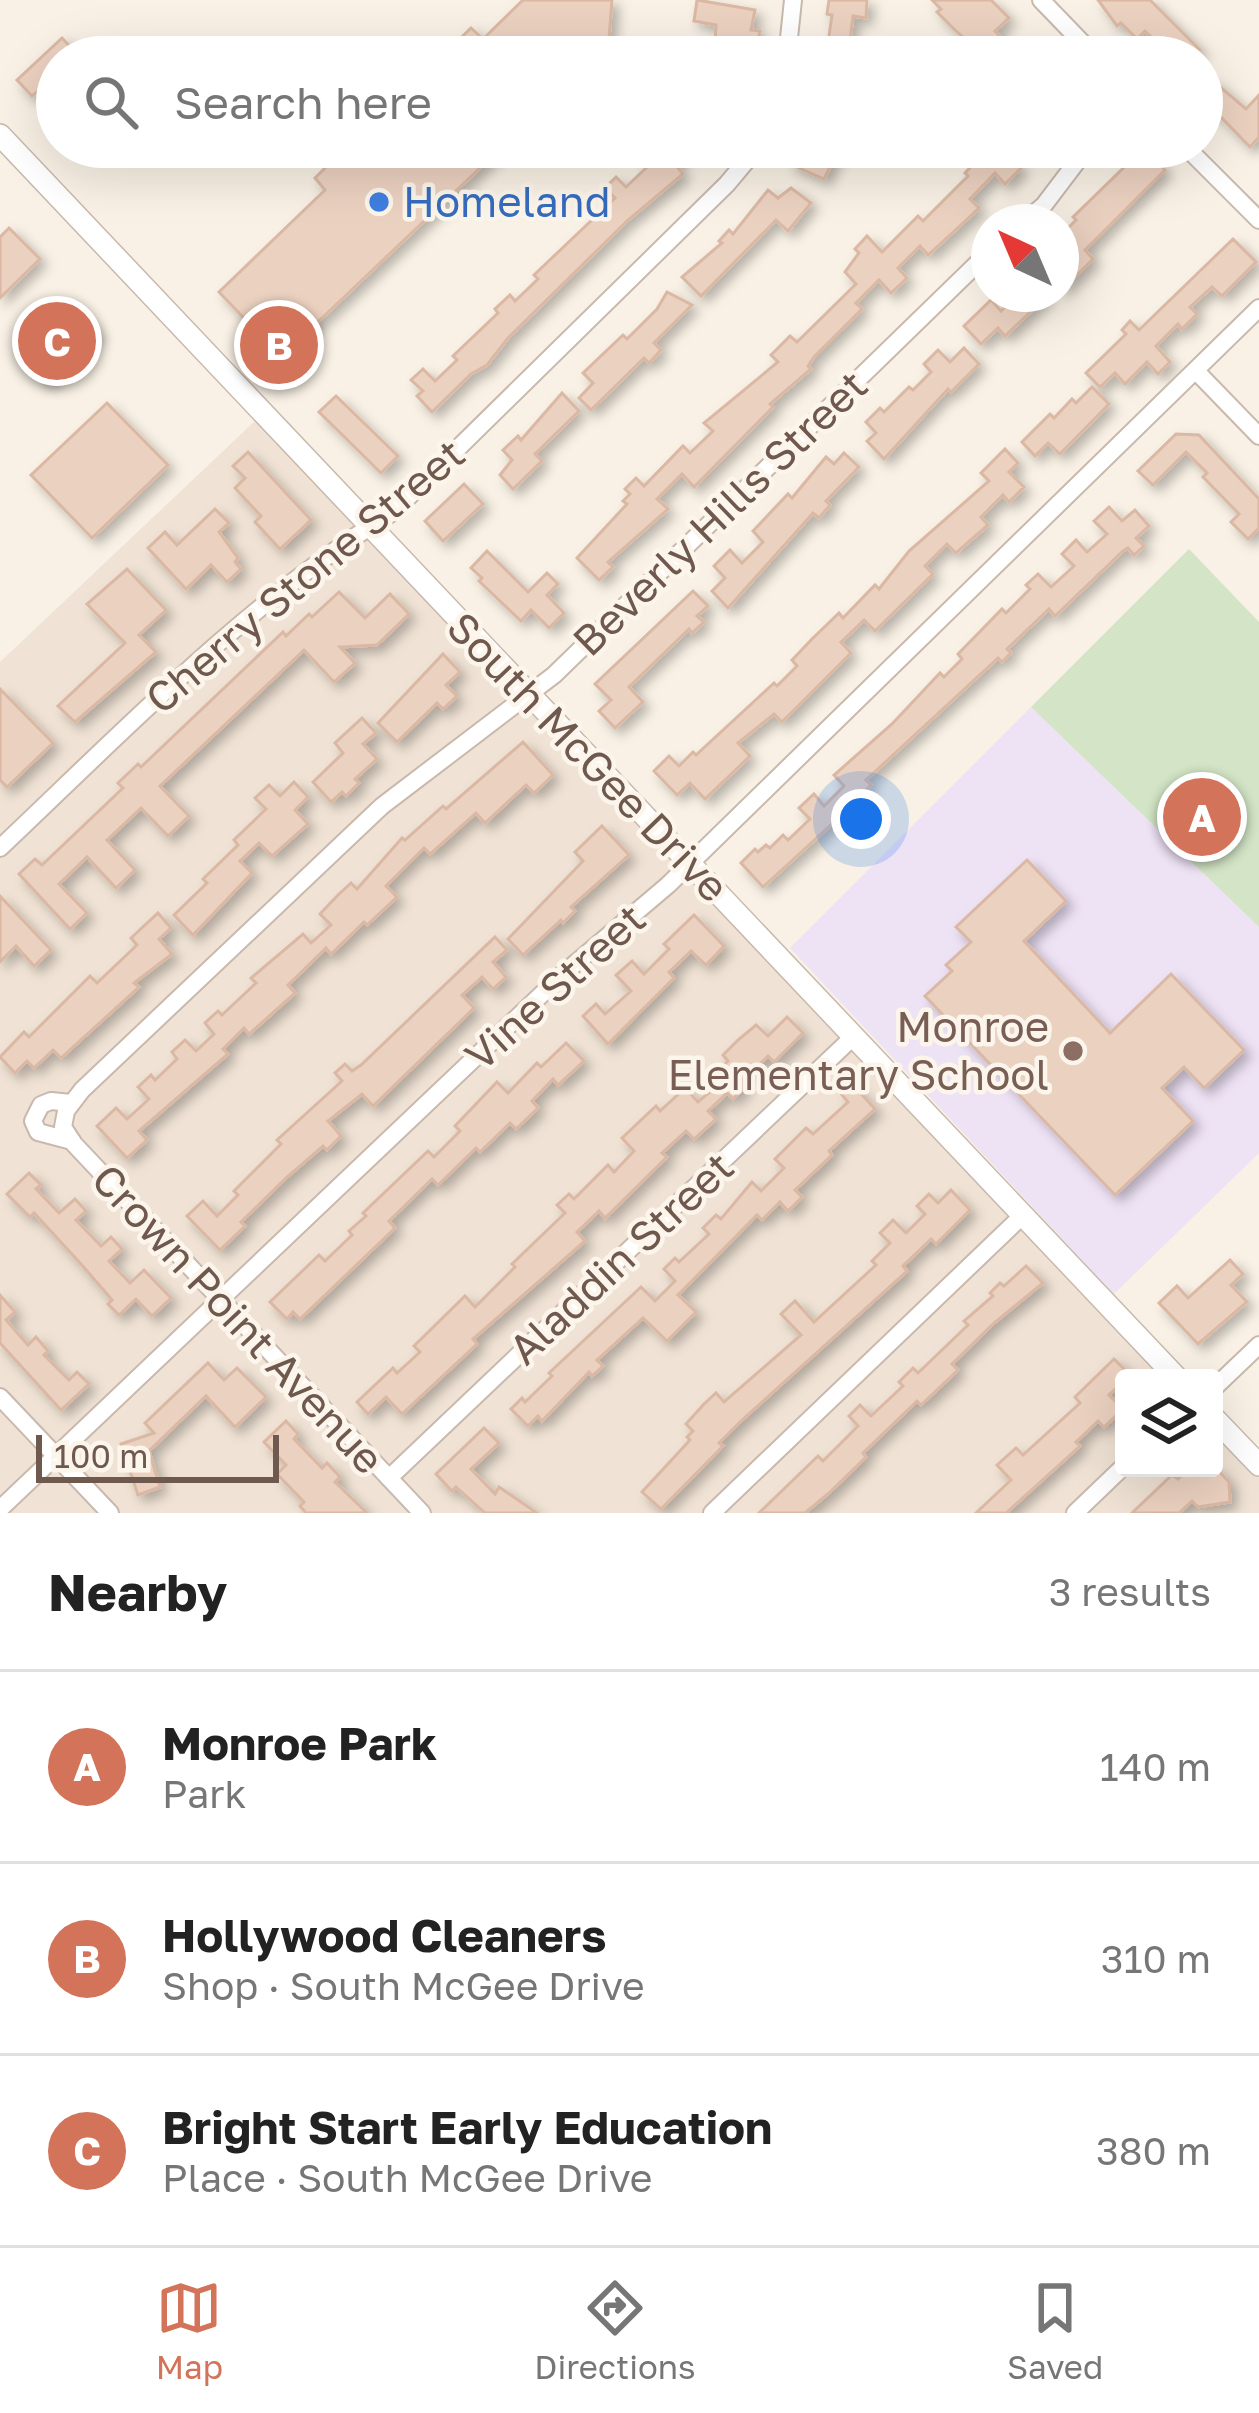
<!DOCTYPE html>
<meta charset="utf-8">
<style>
body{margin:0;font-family:"Golos Text",sans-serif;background:#f6f6f6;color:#222}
.controls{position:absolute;right:36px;bottom:36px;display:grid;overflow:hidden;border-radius:12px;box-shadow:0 12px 48px #0002}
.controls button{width:108px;height:108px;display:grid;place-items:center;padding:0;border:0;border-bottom:3px solid #e0e0e0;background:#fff;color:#222;font:60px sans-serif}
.compass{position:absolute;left:971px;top:204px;width:108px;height:108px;border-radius:50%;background:#fff;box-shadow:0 12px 48px #0002;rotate:316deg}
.scale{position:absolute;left:36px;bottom:30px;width:243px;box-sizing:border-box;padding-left:12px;border:6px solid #6f594e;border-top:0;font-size:33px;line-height:42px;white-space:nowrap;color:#6f594e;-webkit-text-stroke:9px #fcf5eb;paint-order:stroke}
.you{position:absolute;left:861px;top:819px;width:42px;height:42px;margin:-30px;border:9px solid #fff;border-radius:50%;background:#1a73e8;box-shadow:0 0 0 18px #1a73e833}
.badge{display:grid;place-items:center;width:78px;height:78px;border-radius:50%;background:#d3735a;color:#fff;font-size:39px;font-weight:700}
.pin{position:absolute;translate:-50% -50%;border:6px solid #fff;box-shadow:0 3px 12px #0006}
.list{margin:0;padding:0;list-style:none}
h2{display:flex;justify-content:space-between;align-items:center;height:156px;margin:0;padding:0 48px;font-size:51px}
h2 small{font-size:39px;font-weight:400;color:#767676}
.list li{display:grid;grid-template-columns:78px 1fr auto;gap:36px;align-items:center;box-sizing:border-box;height:192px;padding:0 48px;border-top:3px solid #e0e0e0}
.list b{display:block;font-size:45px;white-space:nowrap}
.list p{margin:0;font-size:39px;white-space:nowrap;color:#767676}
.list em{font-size:39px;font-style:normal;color:#767676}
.icon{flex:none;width:66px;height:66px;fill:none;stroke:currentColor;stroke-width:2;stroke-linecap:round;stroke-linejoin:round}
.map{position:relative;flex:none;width:1259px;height:1513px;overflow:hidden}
.search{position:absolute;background:#fff;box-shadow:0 12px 48px #0002;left:36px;right:36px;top:36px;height:132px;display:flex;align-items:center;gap:30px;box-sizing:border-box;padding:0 42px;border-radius:66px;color:#767676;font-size:45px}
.sheet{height:732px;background:#fff}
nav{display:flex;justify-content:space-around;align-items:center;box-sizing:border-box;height:168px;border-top:3px solid #e0e0e0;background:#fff;font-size:33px;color:#767676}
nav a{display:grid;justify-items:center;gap:6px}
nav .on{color:#d3735a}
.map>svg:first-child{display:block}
</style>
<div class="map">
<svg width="1259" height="1513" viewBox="0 0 1259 1513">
<defs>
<filter id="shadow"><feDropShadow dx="6" dy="6" stdDeviation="6" flood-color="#0004"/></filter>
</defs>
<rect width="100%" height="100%" fill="#f9f1e5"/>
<polygon fill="#f0e3d5" points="257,419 1162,1378 1124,1378 1124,1468 1214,1468 1214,1432 1259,1478 1259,1513 0,1513 0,662"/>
<polygon fill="#eee2f5" points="1031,707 1259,927 1259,1153 1114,1294 790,948"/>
<polygon fill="#d3e5c6" points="1189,549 1259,622 1259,927 1031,707"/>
<g fill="#ebd1c0" stroke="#dbb8a3" stroke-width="3" filter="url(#shadow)">
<polygon points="523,0 612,0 609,39 592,57 441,57 471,28 483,39"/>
<polygon points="697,0 755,10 751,30 760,31 755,57 714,57 716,25 694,21"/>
<polygon points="829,0 867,0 866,18 853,16 848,57 826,57 832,15 827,14"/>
<polygon points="932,0 991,0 1009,18 995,31 1016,53 1029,40 1045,57 994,57 978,40 972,45 955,30 937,12 941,9"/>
<polygon points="1098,0 1150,0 1200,50 1193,57 1172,57 1145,31 1137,39 1121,23 1117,26"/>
<polygon points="62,38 80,57 57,57 57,86 44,99 37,92 32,96 17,80"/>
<polygon points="1212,80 1246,109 1259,95 1259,137 1250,147 1211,107 1202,116 1202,90"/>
<polygon points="346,147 502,147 281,357 219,292 325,190 315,178"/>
<polygon points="647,147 691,147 674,163 683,174 628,220 508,338 487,365 471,374 432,412 417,396 423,391 411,380 423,369 435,381 457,360 453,356 498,313 495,309 510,295 515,301 538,279 534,275 615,198 605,188 616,177 626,187 647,167 640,154"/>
<polygon points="798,147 813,153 816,147 840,147 824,179 790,164"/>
<polygon points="990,147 1001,147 1021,168 1005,184 995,173 970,199 979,208 962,224 928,255 920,246 898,268 907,278 891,293 879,280 856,303 862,309 814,357 808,366 811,369 770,404 773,407 694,487 682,474 657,499 668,509 608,562 613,567 599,580 577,558 627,504 623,501 630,494 625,489 636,478 644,486 683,446 690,453 713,431 704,423 778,362 771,355 790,336 797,342 856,284 845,272 859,253 855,249 867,236 882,252 918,216 923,221 968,176 965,173"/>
<polygon points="1144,148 1165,170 1085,250 1093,259 1061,291 1061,235 1076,220 1073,217"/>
<polygon points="791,188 811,203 788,231 776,220 701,296 682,277 722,243 719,241 729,230 733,234 768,190 778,198"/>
<polygon points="9,228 40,259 0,298 0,237"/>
<polygon points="1233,239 1256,262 1222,296 1212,287 1190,307 1197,314 1182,329 1178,324 1156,346 1170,362 1158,374 1147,362 1125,384 1115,373 1100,387 1086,373 1126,334 1122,330 1130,321 1139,330"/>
<polygon points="667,292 692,305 654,343 661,350 649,363 644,358 591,410 579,398 593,383 583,373 623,335 627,339 657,309"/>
<polygon points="1018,294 1049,294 1005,336 998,328 981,344 964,326 991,300 1001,311"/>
<polygon points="66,300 98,333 47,382 16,349"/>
<polygon points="964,348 979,364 951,392 948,389 884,459 867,441 876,433 866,422 880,408 884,412 909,387 913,390 931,372 924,364 938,350 950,362"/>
<polygon points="1092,387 1109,404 1060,454 1048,443 1035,456 1022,442 1050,414 1054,418 1072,399 1076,403"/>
<polygon points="562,393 579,411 535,454 542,461 513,489 500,475 512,460 503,450 518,436 521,440"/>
<polygon points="336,396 398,456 381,473 319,412"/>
<polygon points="107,403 168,465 92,538 31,475"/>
<polygon points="1176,434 1199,435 1259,499 1259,528 1248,539 1231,522 1239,514 1203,477 1207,473 1186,452 1153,485 1138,471"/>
<polygon points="1005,449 1018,463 1009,472 1024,487 1009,502 1003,495 981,517 988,525 956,553 947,544 925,566 933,574 875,631 864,620 841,642 851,653 782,722 774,714 738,743 750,756 705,799 690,783 677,795 654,771 669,756 679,766 693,752 696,755 774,683 777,686 797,666 792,660 812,639 839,613 843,618 875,585 879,589 909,551 989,481 981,473"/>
<polygon points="248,452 311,520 280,549 255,522 261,516 235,488 245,478 233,466"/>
<polygon points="844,453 859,467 826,501 830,505 819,518 813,513 728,608 712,591 725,578 714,566 730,550 742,563 763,542 753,531 788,494 792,498 826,457 834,464"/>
<polygon points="464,484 483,504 443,541 425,521"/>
<polygon points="1109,507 1122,521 1135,510 1149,526 1136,538 1144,546 1134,555 1128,548 1123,551 1055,616 1049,609 1007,649 1011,653 1002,662 998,658 866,780 871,785 859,797 869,807 853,822 844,813 763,887 741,863 755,849 758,852 766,845 770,848 783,835 788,840 810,819 799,808 814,794 824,806 844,786 834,775 892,724 940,673 944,677 962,659 958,654 1002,609 1006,613 1030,589 1026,585 1038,574 1051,587 1074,566 1062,554 1076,540 1087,552 1107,534 1094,521"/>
<polygon points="215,509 229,523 219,532 238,558 235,562 241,569 227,582 211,565 186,589 148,548 165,532 177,545"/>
<polygon points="487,551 528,592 547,573 558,584 547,595 564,613 549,628 531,610 521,621 479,581 482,578 471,568"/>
<polygon points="127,569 166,610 139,635 156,652 75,722 58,706 125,643 87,604"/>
<polygon points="693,591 708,606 697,616 704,622 692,633 689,629 629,687 643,702 615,728 599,711 611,700 595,684"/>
<polygon points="339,592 365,618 390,594 409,614 377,645 340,647 355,663 334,682 304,650 160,786 189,816 168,836 141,808 107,840 135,870 116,888 87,857 59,884 87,913 70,929 19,874 35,859 42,865 123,788 118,783 138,764 141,767 283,632 286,636 309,614 312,617"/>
<polygon points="443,654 460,672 446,685 457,696 443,709 437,703 397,742 378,723"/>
<polygon points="0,689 53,743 7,787 0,780"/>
<polygon points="362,718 376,733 363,744 377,759 355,779 359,783 346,796 342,792 331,802 313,782 343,753 335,743"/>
<polygon points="523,742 553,775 534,793 526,785 485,823 476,813 430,854 424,848 386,886 397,897 367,925 364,922 331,954 326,948 288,985 295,993 249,1034 244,1028 223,1049 228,1054 139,1131 147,1140 127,1158 97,1126 116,1108 127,1119 149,1099 138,1087 151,1075 155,1080 177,1059 172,1052 185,1040 196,1051 214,1034 205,1023 218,1011 222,1015 256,983 251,978 303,934 311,943 331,925 320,914 338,895 351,883 357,889 402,838 405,840 443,806 446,809"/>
<polygon points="294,782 308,797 295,810 308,824 272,856 259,843 240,861 252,873 193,935 174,915 207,883 203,879 238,845 234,840 266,809 255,798 269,785 280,796"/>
<polygon points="602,826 629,855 571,907 575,911 563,923 561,920 523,955 508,939 583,861 575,852"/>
<polygon points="1027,860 1066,901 1024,941 1110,1033 1171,974 1244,1050 1204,1088 1184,1067 1162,1088 1193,1121 1115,1195 925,996 952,971 946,965 971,942 956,927"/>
<polygon points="0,896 51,950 34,966 16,946 0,962"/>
<polygon points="158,913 171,928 159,939 172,954 134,983 139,987 61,1058 53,1050 34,1068 27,1061 15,1073 0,1057 24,1032 29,1037 90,976 97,983 137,945 131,938"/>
<polygon points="694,915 724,946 706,965 691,951 669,972 674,978 608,1044 583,1016 596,1004 605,1014 631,991 616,975 632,961 644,974 669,949 664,944"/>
<polygon points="495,937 507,950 493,962 506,977 493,989 482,977 462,995 474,1008 373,1106 362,1094 328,1121 341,1136 327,1150 323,1146 287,1177 241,1222 245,1226 220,1250 187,1216 203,1201 217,1216 238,1195 234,1191 281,1144 277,1140 342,1081 335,1073 345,1064 352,1071 361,1065"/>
<polygon points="787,1017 803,1033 774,1062 768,1056 741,1082 745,1086 733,1099 727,1093 708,1111 716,1119 694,1139 686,1131 662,1153 667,1157 605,1218 599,1211 577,1232 585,1241 473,1339 477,1344 402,1414 386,1397 368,1414 357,1402 393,1368 397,1373 420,1352 414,1346 465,1296 475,1307 515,1267 512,1264 565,1213 557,1205 569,1194 574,1199 608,1165 614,1172 634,1151 622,1138 656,1106 660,1111 685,1088 698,1102 719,1084 712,1077 728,1061 723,1055 738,1040 756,1025 768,1036"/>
<polygon points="566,1043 584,1061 558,1085 553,1079 532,1101 538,1108 516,1129 510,1123 480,1152 476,1148 438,1185 432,1179 389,1221 395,1228 300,1319 293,1312 287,1319 270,1302 319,1255 325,1261 352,1235 349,1231 366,1216 363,1213 428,1151 434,1157 460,1131 455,1126 497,1082 508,1093 537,1063 541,1067"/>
<polygon points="853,1085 875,1109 829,1151 832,1155 795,1190 802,1197 788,1211 780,1202 762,1220 757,1215 678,1295 696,1312 667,1341 643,1318 597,1360 603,1366 592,1376 589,1372 542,1421 538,1416 528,1426 511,1409 522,1398 525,1402 552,1376 549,1373 641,1287 655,1301 675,1281 664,1269 675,1258 679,1262 709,1234 703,1228 716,1215 721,1219 752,1182 761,1191 784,1168 775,1159 806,1128 813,1134 848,1102 842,1095"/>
<polygon points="29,1173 41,1185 36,1189 59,1213 75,1199 86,1211 76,1220 101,1246 111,1237 122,1249 109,1261 130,1283 144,1270 171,1298 152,1316 136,1299 119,1315 108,1304 112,1300 81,1264 34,1213 30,1217 7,1194"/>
<polygon points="951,1190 970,1210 936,1244 931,1239 903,1266 907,1271 741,1421 719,1443 723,1446 661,1509 642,1492 690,1440 687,1437 693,1431 686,1424 704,1404 716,1393 724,1402 801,1335 781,1314 795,1301 814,1322 876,1265 872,1261 890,1243 880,1233 893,1220 906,1233 925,1214 917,1206 929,1194 938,1203"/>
<polygon points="1230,1260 1243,1274 1231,1285 1247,1302 1198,1344 1159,1303 1177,1286 1188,1298"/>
<polygon points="1026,1266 1043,1283 994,1323 952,1364 958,1370 921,1405 917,1401 863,1453 866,1457 829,1493 805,1513 759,1513 818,1456 823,1461 858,1426 849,1416 860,1405 871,1416 903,1386 899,1382 913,1368 918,1373 968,1325 964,1321 993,1296 990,1293 1000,1283 1004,1286"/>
<polygon points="0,1295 15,1312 6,1320 28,1345 36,1337 48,1351 44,1355 69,1380 77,1372 89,1384 61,1410 0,1343"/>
<polygon points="1114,1359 1130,1375 1109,1395 1123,1409 1104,1427 1098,1421 1076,1442 1080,1446 1006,1513 976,1513 1011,1480 997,1465 1016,1448 1023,1455 1080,1403 1075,1397"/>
<polygon points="208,1363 224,1380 237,1368 266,1397 235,1427 206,1396 149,1451 160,1487 138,1495 121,1444 154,1433 145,1423"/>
<polygon points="286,1421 298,1434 294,1439 322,1468 327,1463 340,1477 335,1482 367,1513 306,1513 300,1506 304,1502 277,1474 286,1465 264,1442"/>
<polygon points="484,1428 499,1443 471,1469 495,1494 499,1487 537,1513 485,1513 456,1487 452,1491 436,1474"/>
<polygon points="1189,1468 1216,1468 1229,1482 1230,1502 1198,1507 1192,1501 1179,1513 1132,1513 1172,1475 1178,1479"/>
</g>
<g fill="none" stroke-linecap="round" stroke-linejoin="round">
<g stroke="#c9b9ad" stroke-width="20">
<g id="minor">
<polyline points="1041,0 1096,57"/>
<polyline points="787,57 793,0"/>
<polyline points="1186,147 1259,220"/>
<polyline points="1024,222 1044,205 1088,147"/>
<polyline points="1196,371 1259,436"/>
<path d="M0 848C125 730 246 603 393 512L727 184 758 147"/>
<polyline points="71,1103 51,1101 41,1105 33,1121 38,1132 72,1141"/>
<polyline points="1214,1388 1259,1345"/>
<polyline points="0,1397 110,1513"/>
<polyline points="389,1478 853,1037"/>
<polyline points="0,1509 563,974 668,885 1259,308"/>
<polyline points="422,1513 74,1144 63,1127 66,1111 82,1090 382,806 554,675 989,252"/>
<polyline points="712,1513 1022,1216"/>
<polyline points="1075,1513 1124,1466"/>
</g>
</g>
<g stroke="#c9b9ad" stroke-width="24">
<g id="tertiary">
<polyline points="0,135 1177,1378"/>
<polyline points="1214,1418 1259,1465"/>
</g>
</g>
<use href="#minor" stroke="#fff" stroke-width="16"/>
<use href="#tertiary" stroke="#fff" stroke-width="21"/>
</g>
<circle fill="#3f7fe0" stroke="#fcf5eb" stroke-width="4.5" cx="379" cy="202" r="12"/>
<circle fill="#8d6e63" stroke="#fcf5eb" stroke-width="4.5" cx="1073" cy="1051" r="12"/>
<g text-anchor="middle" stroke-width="9" stroke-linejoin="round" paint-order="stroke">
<g font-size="42" fill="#366cbe" stroke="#fcf5eb" text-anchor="start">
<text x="403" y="217">Homeland</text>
</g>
<g font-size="42" fill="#6f594e" stroke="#fcf5eb">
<text transform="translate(720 513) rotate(-44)" y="15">Beverly Hills Street</text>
<text transform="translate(305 576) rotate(-40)" y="15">Cherry Stone Street</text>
<text transform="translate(588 757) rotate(46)" y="15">South McGee Drive</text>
<text transform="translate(555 987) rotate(-42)" y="15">Vine Street</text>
<text transform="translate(621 1258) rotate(-43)" y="15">Aladdin Street</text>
<text transform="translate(238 1319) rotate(47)" y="15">Crown Point Avenue</text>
</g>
<g font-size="42" fill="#785e54" stroke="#fcf5eb" text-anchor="end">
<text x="1049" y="1042">Monroe<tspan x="1049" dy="48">Elementary School</tspan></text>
</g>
</g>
</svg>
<div class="controls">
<button><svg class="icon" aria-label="layers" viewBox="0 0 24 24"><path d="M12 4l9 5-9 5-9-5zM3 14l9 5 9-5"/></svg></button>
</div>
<svg class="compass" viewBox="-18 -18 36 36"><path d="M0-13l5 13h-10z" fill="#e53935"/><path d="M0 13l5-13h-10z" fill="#767676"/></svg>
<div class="scale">100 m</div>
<div class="you"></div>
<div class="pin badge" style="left:1202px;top:817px">A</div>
<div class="pin badge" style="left:279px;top:345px">B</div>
<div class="pin badge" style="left:57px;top:341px">C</div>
<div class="search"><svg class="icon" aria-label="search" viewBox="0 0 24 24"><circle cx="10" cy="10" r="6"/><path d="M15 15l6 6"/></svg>Search here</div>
</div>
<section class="sheet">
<h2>Nearby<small>3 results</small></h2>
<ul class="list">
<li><span class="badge">A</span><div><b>Monroe Park</b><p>Park</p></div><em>140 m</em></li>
<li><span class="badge">B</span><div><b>Hollywood Cleaners</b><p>Shop · South McGee Drive</p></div><em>310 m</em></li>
<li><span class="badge">C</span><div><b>Bright Start Early Education</b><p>Place · South McGee Drive</p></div><em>380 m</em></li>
</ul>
</section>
<nav>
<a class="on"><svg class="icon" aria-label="map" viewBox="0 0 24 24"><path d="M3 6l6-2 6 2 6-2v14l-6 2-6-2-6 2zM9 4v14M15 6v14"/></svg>Map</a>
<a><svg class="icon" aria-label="directions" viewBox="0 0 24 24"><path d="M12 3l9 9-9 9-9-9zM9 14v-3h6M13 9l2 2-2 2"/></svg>Directions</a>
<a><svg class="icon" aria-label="saved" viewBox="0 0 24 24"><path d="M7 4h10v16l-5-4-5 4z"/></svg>Saved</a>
</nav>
